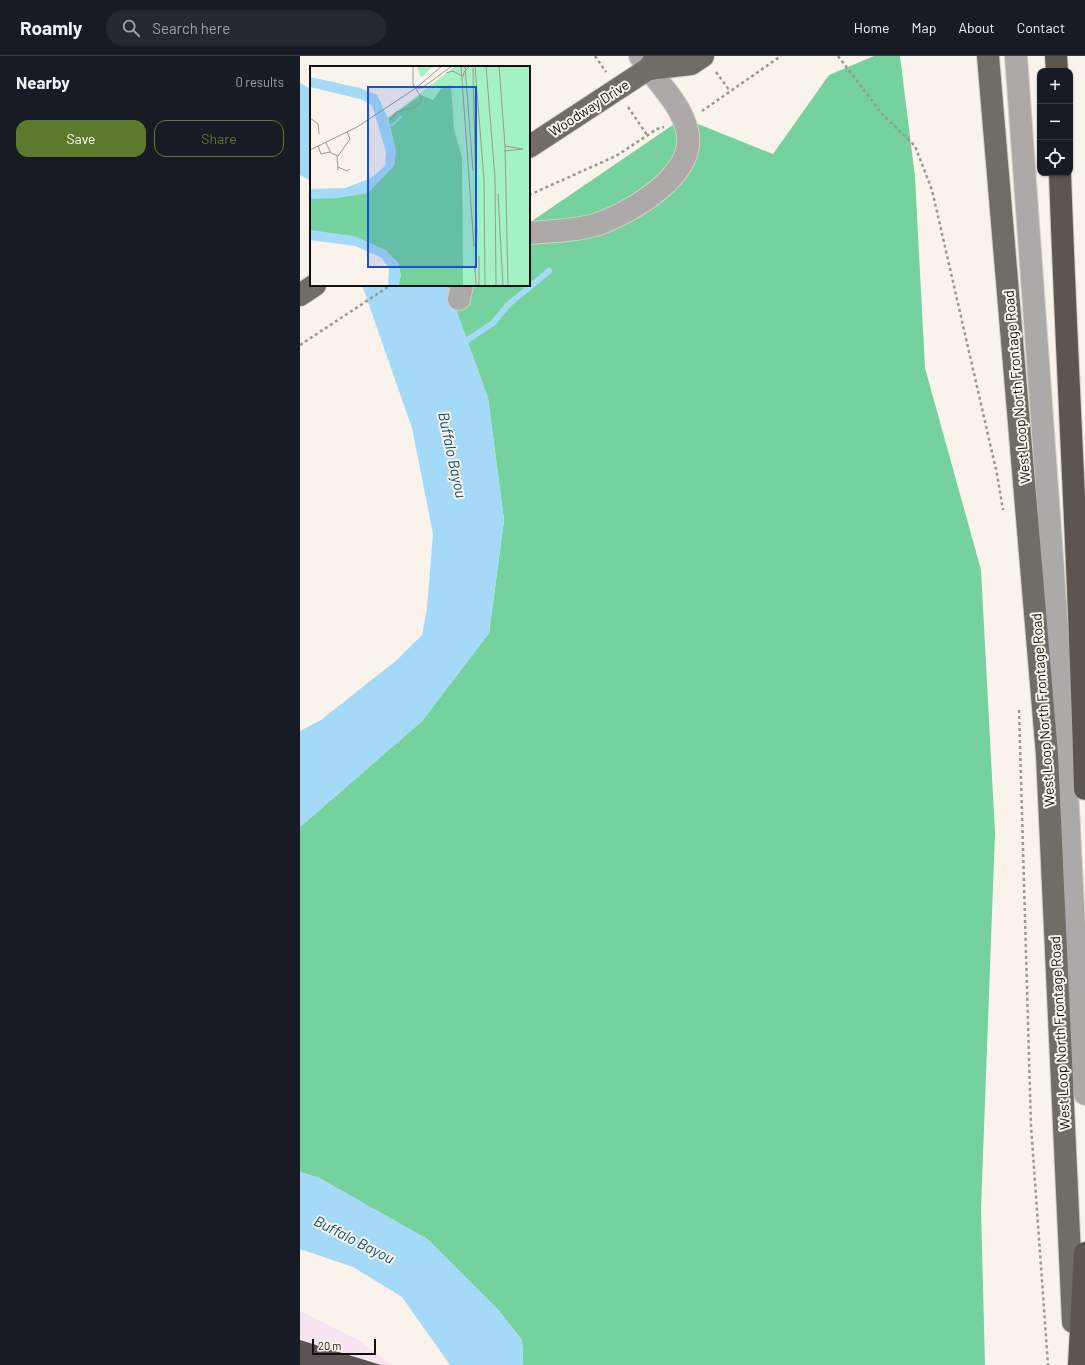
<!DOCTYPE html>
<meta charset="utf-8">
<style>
body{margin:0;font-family:Barlow,sans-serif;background:#242831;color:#f1f3f6}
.controls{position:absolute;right:12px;top:12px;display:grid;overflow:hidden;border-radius:8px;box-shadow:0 1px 3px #0004}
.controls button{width:36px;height:36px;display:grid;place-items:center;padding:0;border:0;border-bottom:1px solid #363941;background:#171b24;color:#f1f3f6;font:20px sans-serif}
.scale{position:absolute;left:12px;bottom:10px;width:64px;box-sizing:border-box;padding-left:4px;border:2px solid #13110f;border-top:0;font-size:11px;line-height:14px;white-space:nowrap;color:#13110f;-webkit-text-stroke:3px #f9f3eb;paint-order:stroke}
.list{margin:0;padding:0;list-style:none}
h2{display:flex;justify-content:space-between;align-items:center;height:52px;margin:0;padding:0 16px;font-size:17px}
h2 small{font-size:13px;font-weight:400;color:#9ea1a6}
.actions{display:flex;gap:8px;padding:12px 16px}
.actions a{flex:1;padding:9px 0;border:1px solid #5c792e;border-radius:12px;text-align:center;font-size:14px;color:#5c792e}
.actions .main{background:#5c792e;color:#fff}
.icon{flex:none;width:22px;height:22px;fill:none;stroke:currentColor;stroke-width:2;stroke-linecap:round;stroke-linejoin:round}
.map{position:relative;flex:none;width:785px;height:1309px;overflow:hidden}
header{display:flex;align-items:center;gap:24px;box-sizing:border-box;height:56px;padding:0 20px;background:#171b24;border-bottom:1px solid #363941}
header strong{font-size:19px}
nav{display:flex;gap:22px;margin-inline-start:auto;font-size:14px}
.search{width:280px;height:36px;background:#242831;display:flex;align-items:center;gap:10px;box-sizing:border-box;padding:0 14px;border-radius:22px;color:#9ea1a6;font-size:15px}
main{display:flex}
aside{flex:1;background:#171b24}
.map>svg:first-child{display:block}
</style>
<header>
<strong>Roamly</strong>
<div class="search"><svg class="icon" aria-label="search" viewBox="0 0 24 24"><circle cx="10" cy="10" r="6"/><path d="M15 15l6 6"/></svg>Search here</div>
<nav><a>Home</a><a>Map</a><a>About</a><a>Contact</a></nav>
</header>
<main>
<aside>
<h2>Nearby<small>0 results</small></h2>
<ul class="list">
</ul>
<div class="actions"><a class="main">Save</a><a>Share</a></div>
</aside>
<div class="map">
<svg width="785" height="1309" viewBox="0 0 785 1309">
<defs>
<filter id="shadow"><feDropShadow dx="-3.5" dy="3.5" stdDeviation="2" flood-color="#0004"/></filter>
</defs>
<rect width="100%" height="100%" fill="#f9f3eb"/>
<polygon fill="#f8e3f1" points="0,1255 60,1285 92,1309 0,1309"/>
<polygon fill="#75d29e" points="574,0 600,0 615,121 625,312 681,514 695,777 681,1153 685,1309 223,1309 222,1284 200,1256 127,1183 19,1122 0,1116 0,771 122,665 189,577 204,464 188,342 147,229 229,229 229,167 383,62 473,98 529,19"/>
<g fill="#a4d9f8">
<polygon points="0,27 11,33 11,125 0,119"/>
<polygon points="62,229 147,229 188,342 204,464 189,577 122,665 0,771 0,675 21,664 98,603 122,579 127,552 133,478 112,372"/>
<polygon points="0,1116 19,1122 127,1183 200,1256 222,1284 223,1309 150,1309 102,1241 53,1211 0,1193"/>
</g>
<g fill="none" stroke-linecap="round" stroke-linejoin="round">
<polyline stroke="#a4d9f8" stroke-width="6" points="160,289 193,267 209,248 249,215"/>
</g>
<polygon fill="#5d5352" filter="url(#shadow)" points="0,1284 81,1309 0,1309"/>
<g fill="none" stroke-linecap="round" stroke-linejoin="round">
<g stroke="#d4cfc8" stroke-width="24">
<g id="minor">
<polyline points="716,0 763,654 780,988 785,1038"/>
<path d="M229 177C250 175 278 175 298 168 332 156 398 118 387 74 380 45 355 25 340 0"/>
<polyline points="159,243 162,229"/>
</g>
</g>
<g stroke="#d4cfc8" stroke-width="24">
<g id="major">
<polyline points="688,0 747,699 773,1266"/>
<polyline points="348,13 391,8 403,0"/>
<polyline points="229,91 348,13 358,0"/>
<polyline points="0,239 15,229"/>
</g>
</g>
<g stroke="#d4cfc8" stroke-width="24">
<g id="highway">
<polyline points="756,0 757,15"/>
<path d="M760 117C767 322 780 527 785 733"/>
<polyline points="779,1309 785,1197"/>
</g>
</g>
<g stroke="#9c9792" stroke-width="2.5" stroke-dasharray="3 3" stroke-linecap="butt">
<polyline points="295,0 306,16"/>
<polyline points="538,0 583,59 615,90 632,134 697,418 703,454"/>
<polyline points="416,16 430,35"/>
<polyline points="328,51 347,79"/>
<polyline points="402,55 481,0"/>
<polyline points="229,139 316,100 357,73 364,71"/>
<polyline points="0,289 91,229"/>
<polyline points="719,654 731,1070 748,1309"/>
</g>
<use href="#minor" stroke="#ada9a6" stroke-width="22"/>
<use href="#major" stroke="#726c67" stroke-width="22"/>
<use href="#highway" stroke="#5d5650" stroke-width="22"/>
</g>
<g text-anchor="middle" stroke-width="4" stroke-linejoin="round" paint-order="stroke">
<g font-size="14" fill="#13110f" stroke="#f9f3eb">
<text transform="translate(289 52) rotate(-33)" y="5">Woodway Drive</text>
<text transform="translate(717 331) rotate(-95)" y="5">West Loop North Frontage Road</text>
<text transform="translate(743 654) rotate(-94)" y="5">West Loop North Frontage Road</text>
<text transform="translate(760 977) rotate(-93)" y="5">West Loop North Frontage Road</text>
</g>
<g font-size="15" font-style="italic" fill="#005173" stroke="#f9f3eb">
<text transform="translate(152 399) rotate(78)" y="5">Buffalo Bayou</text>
<text transform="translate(54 1184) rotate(27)" y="5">Buffalo Bayou</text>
</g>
</g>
<g transform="translate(10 10)">
<rect width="220" height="220" fill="#f9f3eb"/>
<path d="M107 0H123L111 12ZM146 0H220V220H88L91 209 86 194 0 164V133L8 134 75 112 84 68 78 52Z" fill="#a2f2c3"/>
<path d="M141 19 144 64 152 91 153 220H88L91 209 86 194 0 164V133L44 129 84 100 86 85 78 52 111 29 123 34 131 23Z" fill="#75d29e"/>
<path d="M0 11 50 22 67 29 78 52 86 85 84 100 58 127 29 132 0 133V123L35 122 61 112 75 100 76 86 62 39 50 33 0 21ZM0 164 44 170 76 184 89 198 91 209 88 220H78L79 202 72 192 46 180 0 174Z" fill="#a4d9f8"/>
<path fill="none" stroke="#a4d9f8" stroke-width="2" d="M81 60 92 50"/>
<path fill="none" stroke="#9d9993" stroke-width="1" d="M151 0 164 181M155 0 163 105M165 0 174 114 175 220M176 0 185 112 186 220M189 0 195 80 198 220M163 2 167 166 165 206M136 7 143 5 152 10M153 11 154 6 160 0M106 22H112L142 0M0 52 8 58 9 68M80 54 86 46 103 42 111 36V31L103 18V0M16 77 21 87 28 90 40 73 37 66M8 80 11 88 20 86M0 84 47 61 106 22 132 0M194 85 213 83 195 80M27 90 28 104M28 101 37 105 40 103M188 128 193 220M169 190V220M165 202 166 220"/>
<path fill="#1d4ed8" fill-opacity="0.15" stroke="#1d4ed8" stroke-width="2" d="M58 21H166V201H58Z"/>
<rect width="220" height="220" fill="none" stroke="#13110f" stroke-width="2"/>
</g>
</svg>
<div class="controls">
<button>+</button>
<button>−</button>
<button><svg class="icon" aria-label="locate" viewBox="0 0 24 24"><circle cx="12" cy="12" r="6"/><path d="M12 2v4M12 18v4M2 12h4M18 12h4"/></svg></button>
</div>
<div class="scale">20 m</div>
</div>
</main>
